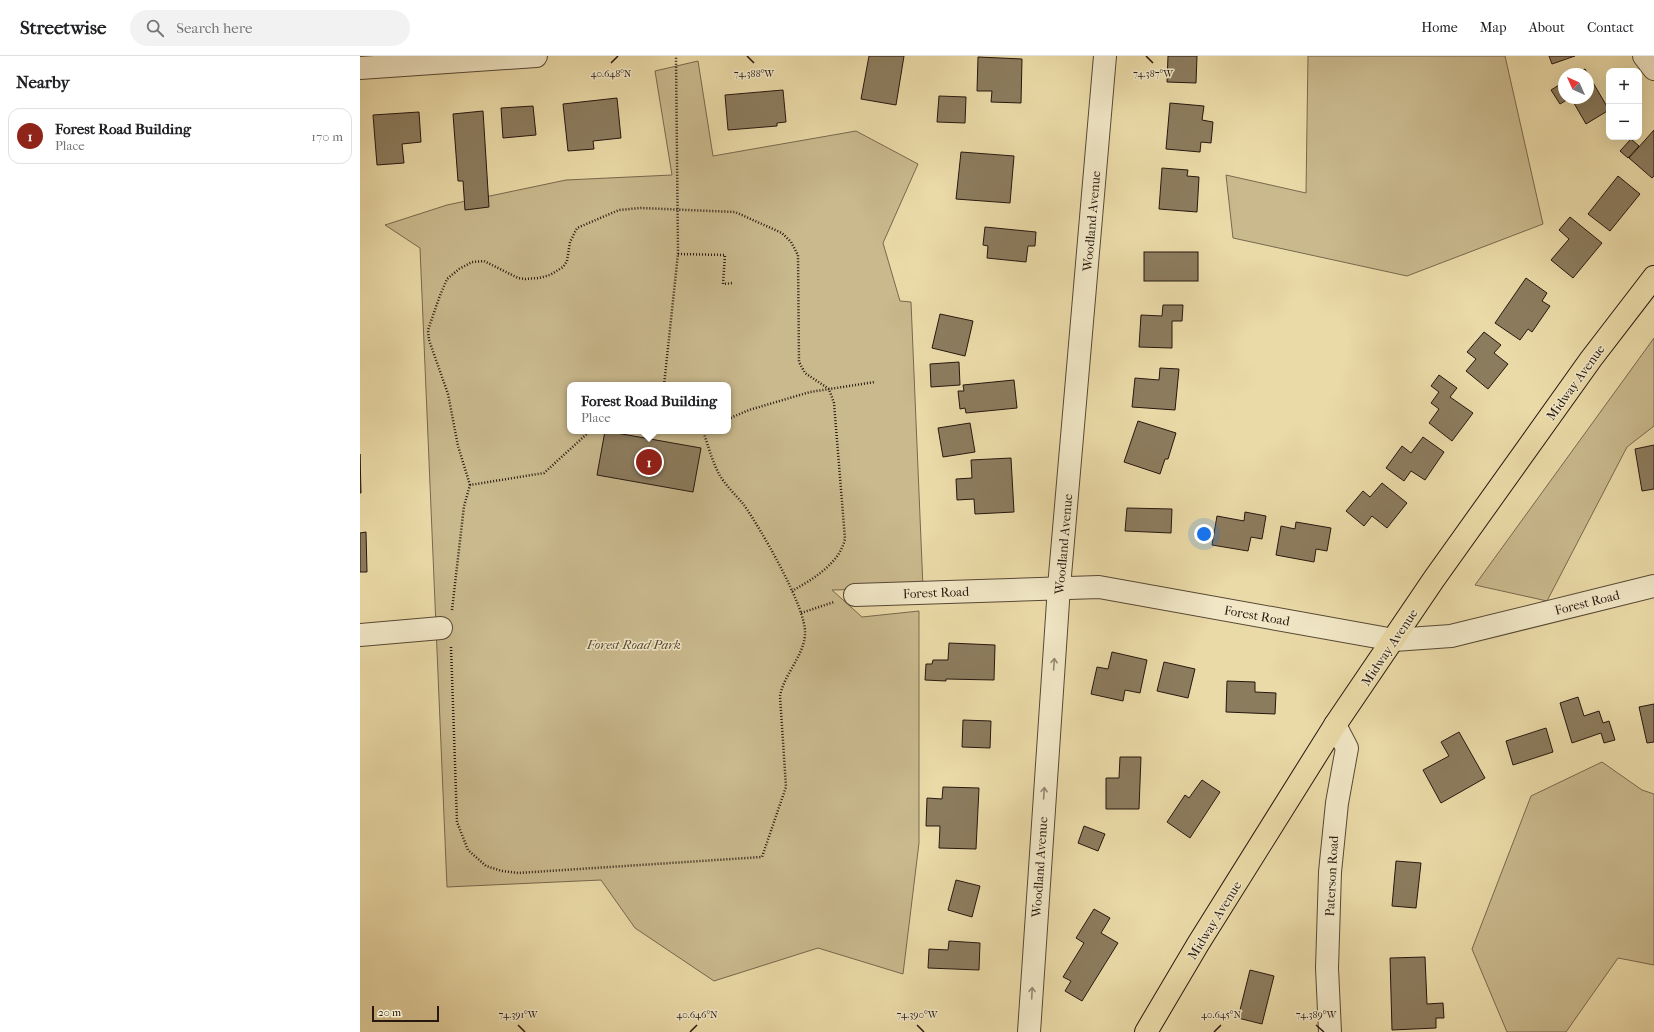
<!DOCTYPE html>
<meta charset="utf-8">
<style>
body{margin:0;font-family:"IM FELL French Canon",serif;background:#f2f2f2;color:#202124}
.controls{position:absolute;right:12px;top:12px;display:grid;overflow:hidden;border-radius:8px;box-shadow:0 4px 16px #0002}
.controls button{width:36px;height:36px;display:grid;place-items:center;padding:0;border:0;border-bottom:1px solid #e0e0e0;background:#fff;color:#202124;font:20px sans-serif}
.compass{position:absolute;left:1198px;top:12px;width:36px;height:36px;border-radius:50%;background:#fff;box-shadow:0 4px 16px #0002;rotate:315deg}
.scale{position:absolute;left:12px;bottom:10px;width:67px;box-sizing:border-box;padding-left:4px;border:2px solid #26170f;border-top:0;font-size:11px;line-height:14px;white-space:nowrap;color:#26170f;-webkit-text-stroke:3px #f1e7c6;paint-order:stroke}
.you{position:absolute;left:844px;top:478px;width:14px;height:14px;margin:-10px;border:3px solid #fff;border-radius:50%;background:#1a73e8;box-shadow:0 0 0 6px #1a73e833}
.badge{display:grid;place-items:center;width:26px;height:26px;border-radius:50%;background:#8f2418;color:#fff;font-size:13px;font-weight:700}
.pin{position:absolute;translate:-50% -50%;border:2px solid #fff;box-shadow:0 1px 4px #0006}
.popup{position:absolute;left:207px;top:326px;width:164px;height:52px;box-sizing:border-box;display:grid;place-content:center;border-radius:8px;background:#fff;filter:drop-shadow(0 1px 3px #0005);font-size:13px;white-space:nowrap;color:#757577}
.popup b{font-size:15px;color:#202124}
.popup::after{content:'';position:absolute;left:50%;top:100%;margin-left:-8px;border:8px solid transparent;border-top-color:#fff}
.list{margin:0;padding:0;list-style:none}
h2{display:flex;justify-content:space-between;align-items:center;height:52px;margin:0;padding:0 16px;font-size:17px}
h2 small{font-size:13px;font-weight:400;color:#757577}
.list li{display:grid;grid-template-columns:26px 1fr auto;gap:12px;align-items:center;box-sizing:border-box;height:56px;margin:0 8px 8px;padding:0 8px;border:1px solid #e0e0e0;border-radius:12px}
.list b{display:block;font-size:15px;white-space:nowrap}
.list p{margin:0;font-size:13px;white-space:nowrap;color:#757577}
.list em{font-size:13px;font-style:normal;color:#757577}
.icon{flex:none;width:22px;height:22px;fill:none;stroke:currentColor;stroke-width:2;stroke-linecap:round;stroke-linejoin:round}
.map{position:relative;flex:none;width:1294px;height:976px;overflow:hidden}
header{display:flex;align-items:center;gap:24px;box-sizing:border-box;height:56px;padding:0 20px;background:#fff;border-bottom:1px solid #e0e0e0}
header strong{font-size:19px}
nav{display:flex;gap:22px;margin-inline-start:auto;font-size:14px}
.search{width:280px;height:36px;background:#f2f2f2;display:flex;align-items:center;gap:10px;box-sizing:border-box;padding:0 14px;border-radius:22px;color:#757577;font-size:15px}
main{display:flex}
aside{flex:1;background:#fff}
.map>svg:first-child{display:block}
</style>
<header>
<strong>Streetwise</strong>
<div class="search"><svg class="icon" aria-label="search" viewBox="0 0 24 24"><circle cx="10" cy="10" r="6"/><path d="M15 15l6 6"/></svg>Search here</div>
<nav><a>Home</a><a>Map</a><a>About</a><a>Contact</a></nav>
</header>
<main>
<aside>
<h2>Nearby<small></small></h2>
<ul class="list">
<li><span class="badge">1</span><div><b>Forest Road Building</b><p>Place</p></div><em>170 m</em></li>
</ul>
</aside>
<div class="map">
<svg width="1294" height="976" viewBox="0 0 1294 976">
<rect width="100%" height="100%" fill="#eadaa7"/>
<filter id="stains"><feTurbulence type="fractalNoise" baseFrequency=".005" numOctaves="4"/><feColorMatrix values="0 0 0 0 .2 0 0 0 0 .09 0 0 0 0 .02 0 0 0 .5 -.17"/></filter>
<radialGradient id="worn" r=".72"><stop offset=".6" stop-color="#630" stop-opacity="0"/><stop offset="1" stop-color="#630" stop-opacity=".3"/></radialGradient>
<g fill="#c9b98d" stroke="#78684e" fill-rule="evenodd">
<polygon points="948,0 1145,0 1183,168 1047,220 873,182 866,119 946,137"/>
<path d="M338 5 353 100 496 75 558 108 523 187 540 245 551 246 563 532 472 534 502 561 559 555V787L543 918 458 892 354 925 275 872 241 824 87 831 60 192 25 169 87 149 206 124 312 119 295 15ZM210 329H368V375H210Z"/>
<polygon points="1294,282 1294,370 1267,391 1187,545 1115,529"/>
<polygon points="1242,706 1282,734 1294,738 1294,909 1258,902 1206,976 1147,976 1112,893 1171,740"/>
</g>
<g fill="#8c7c5e" stroke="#26170f">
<polygon points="509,0 544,0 536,49 501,43"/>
<polygon points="808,0 837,0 836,27 807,26"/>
<polygon points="1189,0 1215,0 1192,8"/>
<polygon points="618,1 662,3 661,47 631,46 632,35 617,35"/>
<polygon points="1225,13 1228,18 1216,18"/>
<polygon points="1228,18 1249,54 1226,68 1211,42 1228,42"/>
<polygon points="1204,26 1204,42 1210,42 1200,48 1191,34"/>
<polygon points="423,34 426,66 417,67 417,70 368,74 365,39"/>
<polygon points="579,40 606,41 605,67 577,66"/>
<polygon points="257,42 261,82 233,85 234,93 208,95 203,48"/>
<polygon points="810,47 844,50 842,64 853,66 851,87 841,86 840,96 806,93"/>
<polygon points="173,50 176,79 143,82 141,52"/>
<polygon points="123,55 129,151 105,154 103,125 98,125 93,58"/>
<polygon points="59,56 61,86 42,88 44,107 17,109 13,59"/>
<polygon points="1294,74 1294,120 1292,122 1269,102"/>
<polygon points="1271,83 1279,90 1268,102 1260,95"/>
<polygon points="601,96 654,100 650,147 596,143"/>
<polygon points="802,112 828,114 827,120 839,121 837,156 799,153"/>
<polygon points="1258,120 1280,138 1250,175 1228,158"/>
<polygon points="1210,161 1242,187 1213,222 1191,204 1209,183 1199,174"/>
<polygon points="625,171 676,176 675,190 668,190 666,206 627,202 628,190 623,189"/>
<rect x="784" y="196" width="54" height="29"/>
<polygon points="1166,222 1187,237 1182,245 1190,250 1172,276 1168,273 1160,284 1135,267"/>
<polygon points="803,249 823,249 822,265 812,265 812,292 779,291 781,259 802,260"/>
<polygon points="580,258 613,265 605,300 572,292"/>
<polygon points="1124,276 1141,289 1134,297 1148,308 1128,333 1106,315 1116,303 1107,296"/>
<polygon points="599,306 600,329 571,331 570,308"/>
<polygon points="800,312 819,313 815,354 772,351 775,322 799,324"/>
<polygon points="1079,319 1097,332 1090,341 1113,357 1092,385 1069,367 1079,353 1071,347 1079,336 1071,330"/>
<polygon points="654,324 657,352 606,357 605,352 600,353 598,335 604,335 603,329"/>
<polygon points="778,365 816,377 808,403 805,403 800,418 764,406"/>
<polygon points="610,367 615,396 583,401 578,372"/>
<polygon points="245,375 341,392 333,436 237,419"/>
<polygon points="1063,381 1084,396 1065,424 1051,415 1044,425 1026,412 1042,390 1051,397"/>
<polygon points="1294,389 1294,433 1282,435 1275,393"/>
<polygon points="0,398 1,437 0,437"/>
<polygon points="651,402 654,456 615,458 614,443 597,444 596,423 612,422 611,404"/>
<polygon points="1022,427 1047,447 1027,472 1012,460 1004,470 986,455 1003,435 1010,441"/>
<polygon points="767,452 812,453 811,477 765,475"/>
<polygon points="885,456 906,460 902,483 891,481 888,495 852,489 857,460 884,465"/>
<polygon points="936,466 971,472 967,495 956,493 954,506 916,499 921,470 935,473"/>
<polygon points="6,476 7,516 0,516 0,477"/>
<polygon points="589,587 635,589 634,624 586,623 586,625 565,624 566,608 572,608 573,604 588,604"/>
<polygon points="752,596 787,604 780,637 765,634 763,645 731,638 737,611 748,613"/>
<polygon points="804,606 835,613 828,642 797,635"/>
<polygon points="867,625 895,626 895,636 916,637 915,658 866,656"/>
<polygon points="1218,641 1224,660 1239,655 1243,667 1249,665 1255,684 1244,687 1241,677 1212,687 1200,647"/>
<polygon points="1294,648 1294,686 1287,687 1279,651"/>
<polygon points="603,664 631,665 630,692 602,691"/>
<polygon points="1186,672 1193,696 1153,709 1146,685"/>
<polygon points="1099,676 1125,722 1081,747 1063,714 1089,700 1081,686"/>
<polygon points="760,701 781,701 779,753 746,753 746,722 759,722"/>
<polygon points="842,724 860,736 830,782 807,766 825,739 829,742"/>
<polygon points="583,731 619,732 616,793 579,792 580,770 566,770 567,742 582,743"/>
<polygon points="724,770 745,778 738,795 718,787"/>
<polygon points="1036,805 1061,807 1056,852 1032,850"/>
<polygon points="596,824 620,830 612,861 588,854"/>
<polygon points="734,853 750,862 741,877 758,887 722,945 705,935 711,925 703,921 724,887 716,882"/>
<polygon points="589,885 620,887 619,914 568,912 569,893 588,894"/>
<polygon points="1065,901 1067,948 1083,947 1084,962 1076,962 1076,972 1032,974 1030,902"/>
<polygon points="890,914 914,920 902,968 878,962"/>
</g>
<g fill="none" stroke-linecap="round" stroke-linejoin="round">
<g stroke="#574835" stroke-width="24">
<g id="minor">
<polyline points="1284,0 1294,13"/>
<polyline points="0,12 176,0"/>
<polyline points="495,539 739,531 1034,584 1091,580 1294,530"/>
<polyline points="0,579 81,572"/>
<polyline points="669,976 699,531 745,0"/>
<polyline points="970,976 967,912 970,816 977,747 987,692 975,669"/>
</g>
</g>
<g stroke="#26170f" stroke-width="24">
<polyline id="major" points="786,976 838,888 975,669 1074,523 1231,303 1294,221"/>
</g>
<g stroke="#26170f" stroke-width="2.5" stroke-dasharray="1 2" stroke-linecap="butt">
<polyline points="318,198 365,199 363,228 373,227"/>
<polyline points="304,329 318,198 316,0"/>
<polyline points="368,363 389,354 450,336 515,326"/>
<path d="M110 429 98 390 88 338 69 284 68 274 79 242 87 223 99 213 112 206 124 205 158 222 165 223 179 222 190 219 203 211 207 205 210 186 217 172 259 154 281 152 375 156 422 177 431 186 438 199 439 306 445 317 469 333 474 347 485 483C479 508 453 523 432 535"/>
<polyline points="92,554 104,450 110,429 184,417 230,375"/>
<polyline points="441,557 474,546"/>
<path d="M91 591 97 766 108 794 126 810 142 815 158 817 402 801 426 731 420 640C424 618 444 600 445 578 447 552 400 472 384 449 376 439 365 429 359 418 352 405 348 389 343 375"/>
</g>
<use href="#minor" stroke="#f1e7c6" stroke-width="22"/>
<use href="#major" stroke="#eadaa7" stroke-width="22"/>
</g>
<defs><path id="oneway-shaft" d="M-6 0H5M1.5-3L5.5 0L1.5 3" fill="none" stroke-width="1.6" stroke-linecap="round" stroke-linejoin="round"/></defs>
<g stroke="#968974">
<use href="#oneway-shaft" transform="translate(694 608) rotate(-86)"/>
<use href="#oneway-shaft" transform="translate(684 737) rotate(-86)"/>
<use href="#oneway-shaft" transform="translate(672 937) rotate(-87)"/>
</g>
<path fill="none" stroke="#26170f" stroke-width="1.5" d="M387 0 394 7M786 0 793 7M251 7 258 0M158 969 165 976M557 969 564 976M956 969 964 976M330 976 337 969M854 976 861 969"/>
<g text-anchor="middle" stroke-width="3" stroke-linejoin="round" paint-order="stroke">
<g font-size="13" fill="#26170f" stroke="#f1e7c6">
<text transform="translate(731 165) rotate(-85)" y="5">Woodland Avenue</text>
<text transform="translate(1215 326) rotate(-54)" y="5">Midway Avenue</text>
<text transform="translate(703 488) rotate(-85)" y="5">Woodland Avenue</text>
<text transform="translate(576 536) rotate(-2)" y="5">Forest Road</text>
<text transform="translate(1227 546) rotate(-14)" y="5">Forest Road</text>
<text transform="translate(897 559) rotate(10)" y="5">Forest Road</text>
<text transform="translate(1029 591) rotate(-56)" y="5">Midway Avenue</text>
<text transform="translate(679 811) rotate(-86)" y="5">Woodland Avenue</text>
<text transform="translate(971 820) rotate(-87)" y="5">Paterson Road</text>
<text transform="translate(854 864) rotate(-58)" y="5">Midway Avenue</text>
</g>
<g font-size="13" font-style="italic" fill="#574835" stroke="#f1e7c6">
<text x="274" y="593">Forest Road Park</text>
</g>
</g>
<g font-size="10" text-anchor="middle" fill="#26170f" stroke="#f1e7c6" stroke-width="3" stroke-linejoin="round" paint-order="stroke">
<text x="251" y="21">40.648°N</text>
<text x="394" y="21">74.388°W</text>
<text x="793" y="21">74.387°W</text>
<text x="337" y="962">40.646°N</text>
<text x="861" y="962">40.645°N</text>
<text x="158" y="962">74.391°W</text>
<text x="557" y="962">74.390°W</text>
<text x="956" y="962">74.389°W</text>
</g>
<rect width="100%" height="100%" filter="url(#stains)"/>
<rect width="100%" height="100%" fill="url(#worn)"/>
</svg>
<div class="controls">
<button>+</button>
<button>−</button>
</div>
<svg class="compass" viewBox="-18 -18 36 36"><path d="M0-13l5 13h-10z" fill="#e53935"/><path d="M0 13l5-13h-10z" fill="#757577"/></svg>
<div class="scale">20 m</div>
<div class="you"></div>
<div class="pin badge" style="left:289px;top:406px">1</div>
<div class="popup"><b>Forest Road Building</b>Place</div>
</div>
</main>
